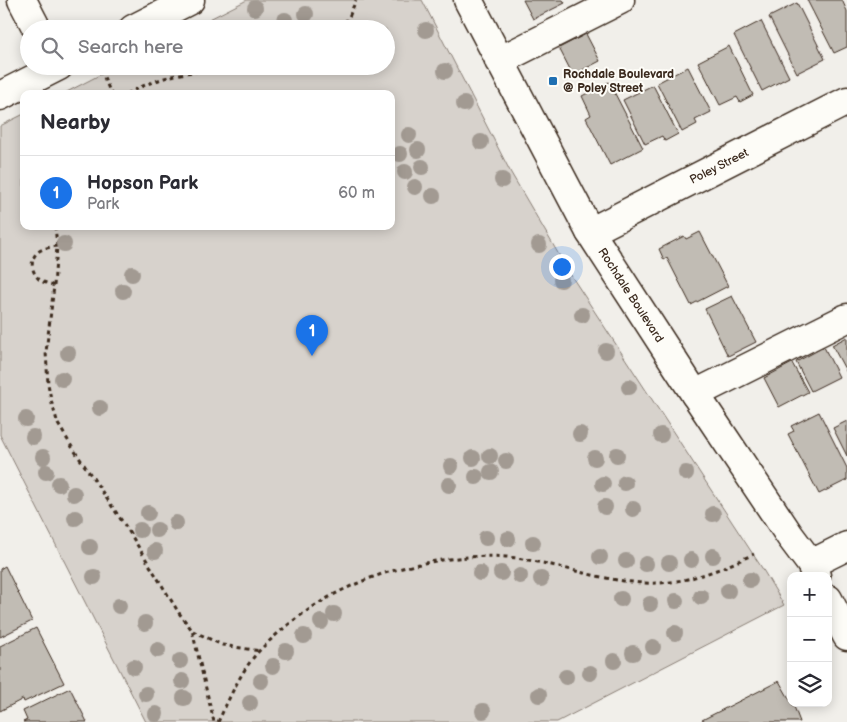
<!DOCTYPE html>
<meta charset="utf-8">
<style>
body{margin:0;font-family:"Balsamiq Sans",sans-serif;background:#f7f7f7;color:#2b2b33}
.controls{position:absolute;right:15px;bottom:15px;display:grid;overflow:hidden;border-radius:10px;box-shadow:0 2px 12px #0003}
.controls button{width:45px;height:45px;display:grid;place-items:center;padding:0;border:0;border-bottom:1px solid #e1e1e2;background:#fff;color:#2b2b33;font:25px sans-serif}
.you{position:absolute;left:561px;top:266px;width:18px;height:18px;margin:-12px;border:4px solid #fff;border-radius:50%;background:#1a73e8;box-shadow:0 0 0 8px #1a73e833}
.badge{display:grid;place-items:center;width:32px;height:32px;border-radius:50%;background:#1a73e8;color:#fff;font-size:16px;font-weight:700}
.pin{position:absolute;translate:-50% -41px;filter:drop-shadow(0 1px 2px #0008)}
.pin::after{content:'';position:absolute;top:26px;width:18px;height:15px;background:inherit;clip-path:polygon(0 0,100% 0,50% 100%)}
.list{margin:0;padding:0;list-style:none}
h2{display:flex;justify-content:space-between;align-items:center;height:65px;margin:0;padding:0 20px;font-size:21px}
h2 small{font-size:16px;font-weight:400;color:#7c7c81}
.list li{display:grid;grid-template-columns:32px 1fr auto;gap:15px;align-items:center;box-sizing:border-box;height:75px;padding:0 20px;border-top:1px solid #e1e1e2}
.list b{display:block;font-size:19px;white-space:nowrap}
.list p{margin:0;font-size:16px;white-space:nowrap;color:#7c7c81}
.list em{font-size:16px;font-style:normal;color:#7c7c81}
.icon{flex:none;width:28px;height:28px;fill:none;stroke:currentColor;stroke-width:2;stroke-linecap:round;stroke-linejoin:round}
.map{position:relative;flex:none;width:847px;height:722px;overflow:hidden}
.search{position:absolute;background:#fff;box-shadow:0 2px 12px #0003;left:20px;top:20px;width:375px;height:55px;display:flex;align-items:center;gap:12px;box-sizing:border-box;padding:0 18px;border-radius:28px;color:#7c7c81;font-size:19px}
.panel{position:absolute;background:#fff;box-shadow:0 2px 12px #0003;left:20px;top:90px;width:375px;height:140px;border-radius:10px}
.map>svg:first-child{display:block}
</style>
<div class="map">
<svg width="847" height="722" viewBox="0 0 847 722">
<rect width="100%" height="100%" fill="#f1efea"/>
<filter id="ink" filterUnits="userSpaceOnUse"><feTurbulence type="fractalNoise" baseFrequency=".02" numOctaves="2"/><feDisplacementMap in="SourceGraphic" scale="10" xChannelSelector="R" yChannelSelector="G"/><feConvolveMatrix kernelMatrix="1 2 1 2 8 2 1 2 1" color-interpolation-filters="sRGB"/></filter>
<g filter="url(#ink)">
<polygon fill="#d7d2cc" stroke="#897e75" points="247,0 422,0 511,173 572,277 762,568 784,605 557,722 146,722 0,435 0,126 24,114 24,226 391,226 391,94 63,94 117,66 386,66 386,29 190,29"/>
<g fill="#c1bcb4" stroke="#3b2a1e">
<polygon points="523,0 563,0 565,3 533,19"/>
<polygon points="807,0 842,0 847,11 847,47 834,53"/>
<polygon points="797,3 825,59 797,73 769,17"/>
<polygon points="761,21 789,77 762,91 734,35"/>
<polygon points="586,34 600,61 573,75 559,48"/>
<polygon points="729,46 753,95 740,102 737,97 720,105 698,62"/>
<polygon points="688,67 711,112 695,120 697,124 682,132 657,83"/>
<polygon points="609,82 643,148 610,165 586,118 591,115 582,96"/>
<polygon points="653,85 678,134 665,141 662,136 645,144 623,100"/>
<polygon points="700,232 728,286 691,305 667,258 664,260 659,249 684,236 686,239"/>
<polygon points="732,296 756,342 728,356 705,309"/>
<polygon points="847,337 847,373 832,345"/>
<polygon points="824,347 839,377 811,391 796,362"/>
<polygon points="792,363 808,392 779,407 764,378"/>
<polygon points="819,412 847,468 847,480 819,494 788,434 794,431 791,426"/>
<polygon points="847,421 847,456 833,428"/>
<polygon points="5,566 32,621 0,637 0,569"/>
<polygon points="36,628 64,683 24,702 23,699 0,711 0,646"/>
<polygon points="779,681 795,709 800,722 703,722 702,720"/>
<polygon points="70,688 87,722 23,722 27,720 23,711"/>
</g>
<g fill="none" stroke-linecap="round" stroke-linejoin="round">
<g stroke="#3b2a1e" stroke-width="31">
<g id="minor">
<polyline points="22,0 37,29"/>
<polyline points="468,0 590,232 695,394 790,536 811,564 816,576"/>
<polyline points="133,29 190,0"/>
<polyline points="499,61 620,0"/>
<polyline points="0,96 59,66"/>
<polyline points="590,232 847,101"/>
<polyline points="695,394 847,318"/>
<polyline points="811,564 847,546"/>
<polyline points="828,599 847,636"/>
</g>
</g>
<g stroke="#3b2a1e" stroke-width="3" stroke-dasharray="4 4" stroke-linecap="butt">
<polyline points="340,29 349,17 356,0"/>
<polyline points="101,70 111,94"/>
<path d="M127 94C151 81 175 73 202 71 227 70 255 74 280 66"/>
<polyline points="55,226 57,246 54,286 46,352 48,384 52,404 58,424 72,447 128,530 179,613 192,630 214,722"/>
<path d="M54 286C51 284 46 283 43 282 32 276 28 260 38 252 43 248 51 247 57 246"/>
<polyline points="193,631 222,645 260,651"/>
<path d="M218 722C230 697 241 670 260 650 287 623 320 599 356 584 398 565 462 553 508 557 554 562 598 581 645 583 684 585 719 570 754 554"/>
</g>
<use href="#minor" stroke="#fdfcf7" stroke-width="28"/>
</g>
<g fill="#a29a92">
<circle cx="255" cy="8" r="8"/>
<circle cx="306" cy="14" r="8"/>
<circle cx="285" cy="20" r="8"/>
<circle cx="426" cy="30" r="8"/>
<circle cx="445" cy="71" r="8"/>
<circle cx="464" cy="104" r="8"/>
<circle cx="409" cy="135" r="8"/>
<circle cx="481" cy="142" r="8"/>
<circle cx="418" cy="150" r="8"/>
<circle cx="400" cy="154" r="8"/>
<circle cx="422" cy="167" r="8"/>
<circle cx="405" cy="172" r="8"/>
<circle cx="502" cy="180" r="8"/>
<circle cx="415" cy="187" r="8"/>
<circle cx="433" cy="196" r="8"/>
<circle cx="64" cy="244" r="8"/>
<circle cx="539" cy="245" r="8"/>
<circle cx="132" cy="274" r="8"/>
<circle cx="561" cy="280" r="8"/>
<circle cx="123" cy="291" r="8"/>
<circle cx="582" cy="315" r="8"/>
<circle cx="606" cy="351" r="8"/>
<circle cx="68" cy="353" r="8"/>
<circle cx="62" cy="379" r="8"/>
<circle cx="629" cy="387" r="8"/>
<circle cx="100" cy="408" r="8"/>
<circle cx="26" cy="419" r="8"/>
<circle cx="580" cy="434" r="8"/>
<circle cx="661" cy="435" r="8"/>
<circle cx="33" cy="437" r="8"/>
<circle cx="617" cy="455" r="8"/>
<circle cx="490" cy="456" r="8"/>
<circle cx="43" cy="457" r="8"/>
<circle cx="473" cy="458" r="8"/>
<circle cx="595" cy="458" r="8"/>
<circle cx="506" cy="461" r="8"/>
<circle cx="451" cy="466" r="8"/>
<circle cx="46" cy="472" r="8"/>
<circle cx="491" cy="472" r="8"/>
<circle cx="686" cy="473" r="8"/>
<circle cx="476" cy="477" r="8"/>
<circle cx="625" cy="483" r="8"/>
<circle cx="59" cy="484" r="8"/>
<circle cx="603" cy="484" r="8"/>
<circle cx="449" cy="485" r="8"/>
<circle cx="74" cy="494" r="8"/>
<circle cx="605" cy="507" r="8"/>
<circle cx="633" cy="509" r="8"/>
<circle cx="148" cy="513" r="8"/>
<circle cx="713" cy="514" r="8"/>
<circle cx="75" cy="518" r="8"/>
<circle cx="176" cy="523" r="8"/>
<circle cx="140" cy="530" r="8"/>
<circle cx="157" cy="530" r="8"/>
<circle cx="486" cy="538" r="8"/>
<circle cx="508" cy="539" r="8"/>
<circle cx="533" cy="543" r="8"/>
<circle cx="90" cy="547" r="8"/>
<circle cx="155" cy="551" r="8"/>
<circle cx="713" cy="556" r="8"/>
<circle cx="600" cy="557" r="8"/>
<circle cx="691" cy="560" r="8"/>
<circle cx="626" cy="561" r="8"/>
<circle cx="669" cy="563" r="8"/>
<circle cx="646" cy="564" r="8"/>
<circle cx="480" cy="573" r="8"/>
<circle cx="501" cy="573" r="8"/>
<circle cx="520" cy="576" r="8"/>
<circle cx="94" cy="577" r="8"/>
<circle cx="541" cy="579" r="8"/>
<circle cx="750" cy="580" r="8"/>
<circle cx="728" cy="591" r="8"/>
<circle cx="701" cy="597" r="8"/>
<circle cx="621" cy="599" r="8"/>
<circle cx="676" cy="601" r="8"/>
<circle cx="650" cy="604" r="8"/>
<circle cx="119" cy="606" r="8"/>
<circle cx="334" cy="614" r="8"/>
<circle cx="321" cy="622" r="8"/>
<circle cx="145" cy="623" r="8"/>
<circle cx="675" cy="633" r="8"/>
<circle cx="304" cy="636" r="8"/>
<circle cx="653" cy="647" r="8"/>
<circle cx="158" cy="650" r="8"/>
<circle cx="286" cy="651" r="8"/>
<circle cx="633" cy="653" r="8"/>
<circle cx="180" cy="661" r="8"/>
<circle cx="614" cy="661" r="8"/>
<circle cx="273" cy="666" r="8"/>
<circle cx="134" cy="667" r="8"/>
<circle cx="590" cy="673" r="8"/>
<circle cx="566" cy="677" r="8"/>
<circle cx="182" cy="681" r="8"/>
<circle cx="261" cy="681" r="8"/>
<circle cx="146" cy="694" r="8"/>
<circle cx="539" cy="695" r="8"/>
<circle cx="184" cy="698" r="8"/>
<circle cx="250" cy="703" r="8"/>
<circle cx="483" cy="711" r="8"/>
<circle cx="156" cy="714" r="8"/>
</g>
</g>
<rect fill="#1f6fb2" stroke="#fdfcf7" stroke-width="2" x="548" y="76" width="10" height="10" rx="2.5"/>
<g text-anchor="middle" stroke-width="4" stroke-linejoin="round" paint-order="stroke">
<g font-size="12" font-weight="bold" fill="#3b2a1e" stroke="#fdfcf7" text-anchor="start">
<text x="563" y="78">Rochdale Boulevard<tspan x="563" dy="14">@ Poley Street</tspan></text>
</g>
<g font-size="12" fill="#3b2a1e" stroke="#fdfcf7">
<text transform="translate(719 166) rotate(-27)" y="4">Poley Street</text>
<text transform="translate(631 295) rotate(57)" y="4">Rochdale Boulevard</text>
</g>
</g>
</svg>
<div class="controls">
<button>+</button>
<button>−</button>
<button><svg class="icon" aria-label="layers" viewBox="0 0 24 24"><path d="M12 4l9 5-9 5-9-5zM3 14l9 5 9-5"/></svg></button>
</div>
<div class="you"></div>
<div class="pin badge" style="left:312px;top:356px">1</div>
<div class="search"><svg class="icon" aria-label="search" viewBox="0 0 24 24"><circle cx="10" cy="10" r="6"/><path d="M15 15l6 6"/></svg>Search here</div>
<section class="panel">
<h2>Nearby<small></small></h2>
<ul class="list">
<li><span class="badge">1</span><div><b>Hopson Park</b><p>Park</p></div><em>60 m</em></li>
</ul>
</section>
</div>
